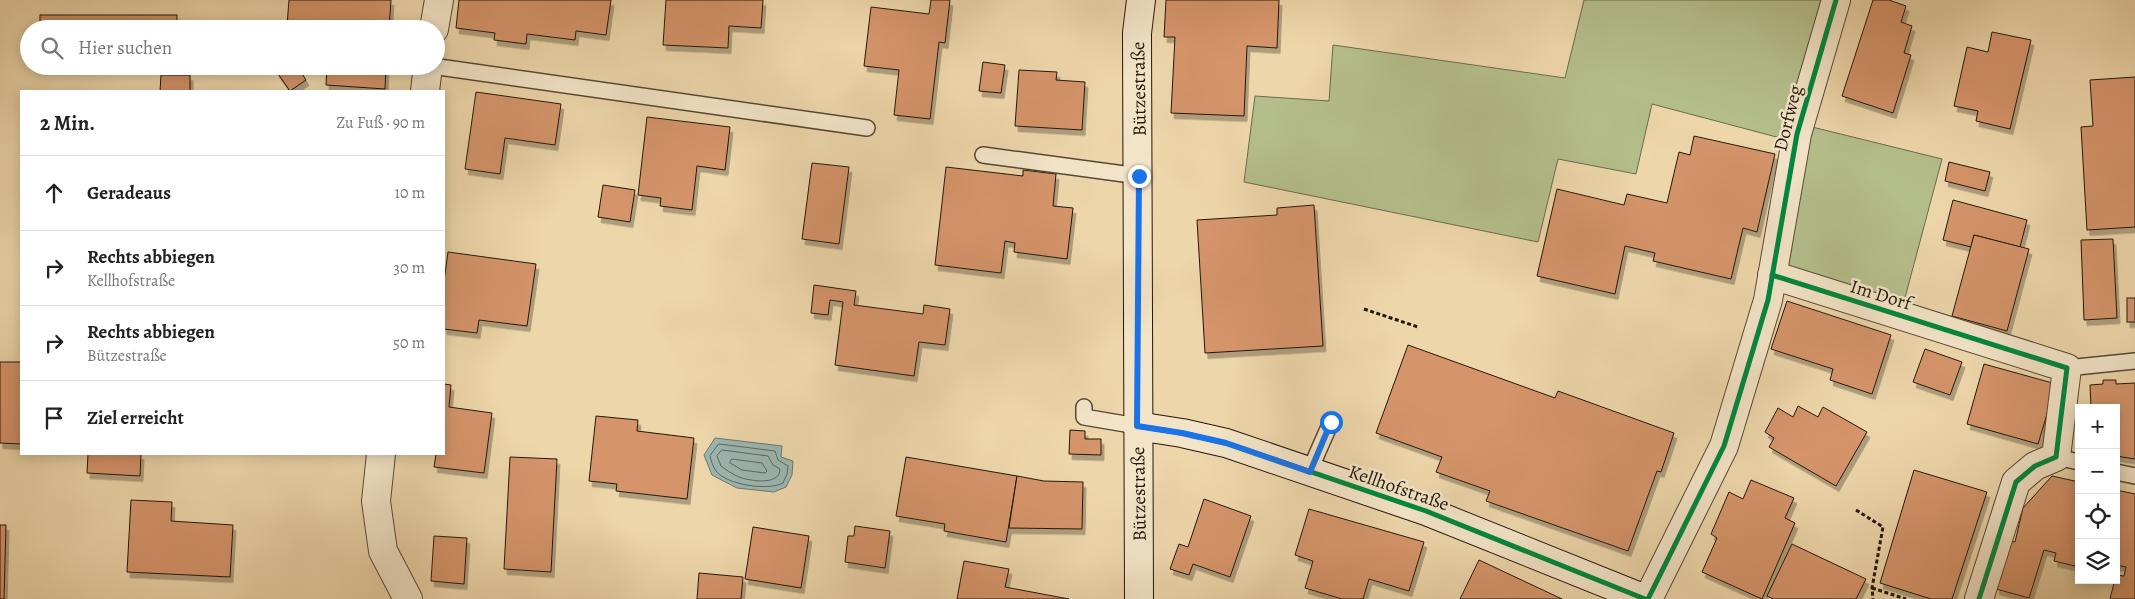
<!DOCTYPE html>
<html lang="de">
<meta charset="utf-8">
<style>
body{margin:0;font-family:Alegreya,serif;background:#f6f6f6;color:#222}
.controls{position:absolute;right:15px;bottom:15px;display:grid;overflow:hidden;border-radius:0px;box-shadow:0 2px 12px #0003}
.controls button{width:45px;height:45px;display:grid;place-items:center;padding:0;border:0;border-bottom:1px solid #e0e0e0;background:#fff;color:#222;font:25px sans-serif}
.stop{position:absolute;width:15px;height:15px;margin:-11px;border:4px solid #1a73e8;border-radius:50%;background:#fff}
.stop.end{background:#1a73e8;border-color:#fff;box-shadow:0 1px 5px #0008}
.list{margin:0;padding:0;list-style:none}
h2{display:flex;justify-content:space-between;align-items:center;height:65px;margin:0;padding:0 20px;font-size:21px}
h2 small{font-size:16px;font-weight:400;color:#767676}
.list li{display:grid;grid-template-columns:32px 1fr auto;gap:15px;align-items:center;box-sizing:border-box;height:75px;padding:0 20px;border-top:1px solid #e0e0e0}
.list b{display:block;font-size:19px;white-space:nowrap}
.list p{margin:0;font-size:16px;white-space:nowrap;color:#767676}
.list em{font-size:16px;font-style:normal;color:#767676}
.icon{flex:none;width:28px;height:28px;fill:none;stroke:currentColor;stroke-width:2;stroke-linecap:round;stroke-linejoin:round}
.map{position:relative;flex:none;width:2135px;height:599px;overflow:hidden}
.search{position:absolute;background:#fff;box-shadow:0 2px 12px #0003;left:20px;top:20px;width:425px;height:55px;display:flex;align-items:center;gap:12px;box-sizing:border-box;padding:0 18px;border-radius:28px;color:#767676;font-size:19px}
.panel{position:absolute;background:#fff;box-shadow:0 2px 12px #0003;left:20px;top:90px;width:425px;height:365px;border-radius:0px}
.map>svg:first-child{display:block}
</style>
<div class="map">
<svg width="2135" height="599" viewBox="0 0 2135 599">
<defs>
<filter id="shadow"><feDropShadow dx="3" dy="5.5" stdDeviation="0" flood-color="#0004"/></filter>
</defs>
<rect width="100%" height="100%" fill="#edd6aa"/>
<filter id="stains"><feTurbulence type="fractalNoise" baseFrequency=".004" numOctaves="4"/><feColorMatrix values="0 0 0 0 .2 0 0 0 0 .09 0 0 0 0 .02 0 0 0 .5 -.17"/></filter>
<radialGradient id="worn" r=".72"><stop offset=".6" stop-color="#630" stop-opacity="0"/><stop offset="1" stop-color="#630" stop-opacity=".3"/></radialGradient>
<polygon fill="#b4be8b" stroke="#6c6a4c" points="1584,0 1830,0 1796,123 1942,159 1902,309 1778,270 1803,144 1652,104 1636,174 1558,159 1538,242 1244,182 1255,96 1329,101 1333,45 1565,78"/>
<polygon fill="#9bb7b1" stroke="#6b776f" points="715,438 782,446 781,457 793,461 792,475 786,487 774,492 737,488 712,475 704,455"/>
<g fill="none" stroke-linecap="round" stroke-linejoin="round">
<g stroke="#5f675e" stroke-width="1">
<path d="M719 444 775 451 778 460 788 466 787 474 783 483C768 491 727 485 716 471 713 467 711 460 710 456Z"/>
<path d="M722 450 768 456 773 465 780 469C780 486 750 481 739 477 732 474 726 470 721 466L717 456Z"/>
<polygon points="732,459 762,463 767,471 765,473 742,470 730,463"/>
</g>
</g>
<g fill="#d5946b" stroke="#23170c" filter="url(#shadow)">
<polygon points="289,0 391,0 389,29 330,29 287,25"/>
<polygon points="459,0 611,0 606,35 576,31 575,40 527,34 526,44 494,40 495,33 456,28"/>
<polygon points="666,0 763,0 761,28 729,26 728,48 663,45"/>
<polygon points="931,0 950,0 945,43 939,42 930,119 894,115 899,70 864,66 871,7 929,14"/>
<polygon points="1166,0 1279,0 1277,48 1247,46 1244,116 1171,113 1175,37 1164,37"/>
<polygon points="1873,0 1889,0 1906,6 1901,22 1912,26 1904,53 1911,55 1893,113 1842,96"/>
<rect x="40" y="15" width="137" height="14"/>
<polygon points="1992,32 2031,40 2010,129 1976,121 1978,111 1954,106 1967,47 1988,52"/>
<polygon points="983,62 1005,65 1001,93 979,91"/>
<polygon points="284,66 297,66 306,80 290,91 276,71"/>
<polygon points="327,66 386,66 385,89 326,85"/>
<polygon points="1019,70 1057,72 1056,80 1085,82 1082,130 1015,126"/>
<polygon points="161,75 190,75 190,91 160,91"/>
<polygon points="2135,77 2135,227 2087,230 2081,127 2093,126 2090,80"/>
<polygon points="476,92 561,104 555,145 505,138 500,174 465,169"/>
<polygon points="647,117 730,127 725,170 697,166 692,210 660,206 661,198 638,195"/>
<polygon points="1694,136 1775,154 1757,232 1743,228 1731,279 1653,261 1655,253 1625,246 1615,294 1537,276 1557,189 1624,205 1627,194 1667,203 1679,152 1690,155"/>
<polygon points="1949,162 1990,172 1985,191 1945,181"/>
<polygon points="812,163 849,167 839,244 802,239"/>
<polygon points="946,167 1023,176 1023,170 1056,174 1053,206 1073,208 1067,259 1014,252 1015,243 1005,241 1001,273 935,265"/>
<polygon points="603,185 635,190 630,222 598,217"/>
<polygon points="1953,200 2027,220 2020,247 1974,235 1971,247 1943,240"/>
<polygon points="1314,205 1323,346 1205,353 1197,220 1277,215 1277,208"/>
<polygon points="1974,235 2029,249 2007,331 1952,316"/>
<polygon points="2113,239 2117,318 2084,320 2081,240"/>
<polygon points="448,252 536,264 527,326 479,320 477,333 444,329 444,281"/>
<polygon points="814,285 856,291 854,305 923,314 924,305 950,309 945,345 919,342 914,376 835,365 843,302 830,300 828,315 811,313"/>
<rect x="2127" y="298" width="8" height="24"/>
<polygon points="1787,301 1891,335 1872,394 1830,380 1833,369 1771,349"/>
<polygon points="1408,345 1555,398 1558,391 1674,433 1661,472 1657,471 1628,551 1486,501 1490,491 1436,472 1442,457 1376,433"/>
<polygon points="1925,349 1962,362 1950,395 1913,382"/>
<polygon points="0,362 21,362 21,444 0,443"/>
<polygon points="1984,364 2056,384 2038,444 1967,424"/>
<polygon points="2103,380 2116,380 2116,384 2135,383 2135,459 2116,456 2116,408 2091,408 2090,385 2103,384"/>
<polygon points="444,384 451,385 449,407 492,413 484,473 434,467 436,454 444,454"/>
<polygon points="1798,406 1818,417 1823,407 1867,432 1836,486 1769,447 1774,438 1765,432 1778,408 1793,417"/>
<polygon points="596,416 638,420 637,431 694,438 687,499 616,491 617,484 589,481"/>
<polygon points="1070,430 1085,431 1085,439 1101,439 1101,455 1069,454"/>
<polygon points="88,454 141,454 140,476 87,473"/>
<polygon points="510,457 557,459 551,572 504,569"/>
<polygon points="906,457 1017,476 1006,542 944,531 945,524 896,516"/>
<polygon points="1914,470 1987,492 1952,599 1931,599 1880,583"/>
<polygon points="1017,476 1044,481 1083,482 1082,529 1009,528"/>
<polygon points="2052,476 2079,482 2079,567 2054,561 2056,553 2044,550 2029,598 1996,589 2010,541 2015,542 2023,508"/>
<polygon points="1751,480 1794,498 1785,518 1795,523 1762,599 1702,572 1717,538 1711,534 1729,492 1743,499"/>
<polygon points="2116,490 2135,494 2135,599 2110,599 2116,575 2124,576 2126,567 2116,565"/>
<polygon points="1204,499 1251,516 1230,577 1193,564 1189,575 1170,569 1179,544 1188,547"/>
<polygon points="131,500 172,502 171,521 233,525 230,577 127,572"/>
<polygon points="1309,509 1424,542 1409,591 1369,579 1363,599 1342,599 1305,588 1313,561 1295,555"/>
<polygon points="0,525 6,525 4,599 0,599"/>
<polygon points="855,526 890,531 885,568 845,562 848,536 854,536"/>
<polygon points="753,527 809,536 801,588 745,579"/>
<polygon points="434,536 467,538 464,584 431,581"/>
<polygon points="1792,544 1866,579 1856,599 1773,599 1767,596"/>
<polygon points="1479,560 1562,599 1460,599"/>
<polygon points="964,561 1009,569 1005,587 1069,599 957,599"/>
<polygon points="699,573 743,577 741,599 697,599"/>
</g>
<g fill="none" stroke-linecap="round" stroke-linejoin="round">
<g stroke="#564734" stroke-width="18">
<g id="lane">
<polyline points="432,66 867,128"/>
<polyline points="983,155 1139,176"/>
<polyline points="2067,368 2135,361"/>
<polyline points="1084,407 1084,417 1137,426"/>
<polyline points="2056,457 2079,462"/>
<polyline points="1309,472 1331,422"/>
<polyline points="2116,472 2135,476"/>
</g>
</g>
<g stroke="#564734" stroke-width="30">
<g id="street">
<polyline points="434,29 439,0"/>
<polyline points="425,91 428,66"/>
<polyline points="1772,275 2067,368 2056,457 2035,466 2016,482 1979,599"/>
<polyline points="381,454 376,501 383,551 408,599"/>
<polyline points="1648,599 1724,446 1768,300 1797,134 1836,0"/>
</g>
</g>
<g stroke="#23170c" stroke-width="30">
<g id="secondary">
<polyline points="1137,426 1182,433 1226,443 1426,511 1645,599"/>
<polyline points="1139,599 1137,33 1141,0"/>
</g>
</g>
<g stroke="#23170c" stroke-width="3" stroke-dasharray="4 2.5" stroke-linecap="butt">
<polyline points="1364,309 1418,327"/>
<polyline points="1856,510 1883,527 1872,588 1873,599"/>
<polyline points="1872,588 1906,599"/>
</g>
<use href="#lane" stroke="#f3e4c8" stroke-width="15"/>
<use href="#street" stroke="#f3e4c8" stroke-width="28"/>
<use href="#secondary" stroke="#f3e4c8" stroke-width="28"/>
<g stroke="#f3e4c8" stroke-width="8">
<g id="cycleway">
<polyline points="1772,275 2067,368 2056,457 2035,466 2016,482 1979,599"/>
<polyline points="1137,426 1182,433 1226,443 1426,511 1645,599"/>
<polyline points="1648,599 1724,446 1768,300 1797,134 1836,0"/>
</g>
</g>
<use href="#cycleway" stroke="#00873e" stroke-width="5"/>
</g>
<g fill="none" stroke-linecap="round" stroke-linejoin="round">
<polyline stroke="#1a73e8" stroke-width="6" points="1139,176 1137,426 1182,433 1226,443 1310,472 1331,422"/>
</g>
<g text-anchor="middle" stroke-width="5" stroke-linejoin="round" paint-order="stroke">
<g font-size="19" fill="#23170c" stroke="#f3e4c8">
<text transform="translate(1138 89) rotate(-91)" y="7">Bützestraße</text>
<text transform="translate(1787 118) rotate(-76)" y="7">Dorfweg</text>
<text transform="translate(1881 294) rotate(17)" y="7">Im Dorf</text>
<text transform="translate(1399 487) rotate(19)" y="7">Kellhofstraße</text>
<text transform="translate(1138 494) rotate(-91)" y="7">Bützestraße</text>
</g>
</g>
<rect width="100%" height="100%" filter="url(#stains)"/>
<rect width="100%" height="100%" fill="url(#worn)"/>
</svg>
<div class="controls">
<button>+</button>
<button>−</button>
<button><svg class="icon" aria-label="locate" viewBox="0 0 24 24"><circle cx="12" cy="12" r="6"/><path d="M12 2v4M12 18v4M2 12h4M18 12h4"/></svg></button>
<button><svg class="icon" aria-label="layers" viewBox="0 0 24 24"><path d="M12 4l9 5-9 5-9-5zM3 14l9 5 9-5"/></svg></button>
</div>
<div class="stop" style="left:1331px;top:422px"></div>
<div class="stop end" style="left:1139px;top:176px"></div>
<div class="search"><svg class="icon" aria-label="search" viewBox="0 0 24 24"><circle cx="10" cy="10" r="6"/><path d="M15 15l6 6"/></svg>Hier suchen</div>
<section class="panel">
<h2>2 Min.<small>Zu Fuß · 90 m</small></h2>
<ul class="list">
<li><svg class="icon" aria-label="ahead" viewBox="0 0 24 24"><path d="M12 20V5M6 11l6-6 6 6"/></svg><div><b>Geradeaus</b></div><em>10 m</em></li>
<li><svg class="icon" aria-label="right" viewBox="0 0 24 24"><path d="M7 20v-9h11M14 6l5 5-5 5"/></svg><div><b>Rechts abbiegen</b><p>Kellhofstraße</p></div><em>30 m</em></li>
<li><svg class="icon" aria-label="right" viewBox="0 0 24 24"><path d="M7 20v-9h11M14 6l5 5-5 5"/></svg><div><b>Rechts abbiegen</b><p>Bützestraße</p></div><em>50 m</em></li>
<li><svg class="icon" aria-label="arrive" viewBox="0 0 24 24"><path d="M6 21V4h12l-3 4 3 4H6"/></svg><div><b>Ziel erreicht</b></div></li>
</ul>
</section>
</div>
